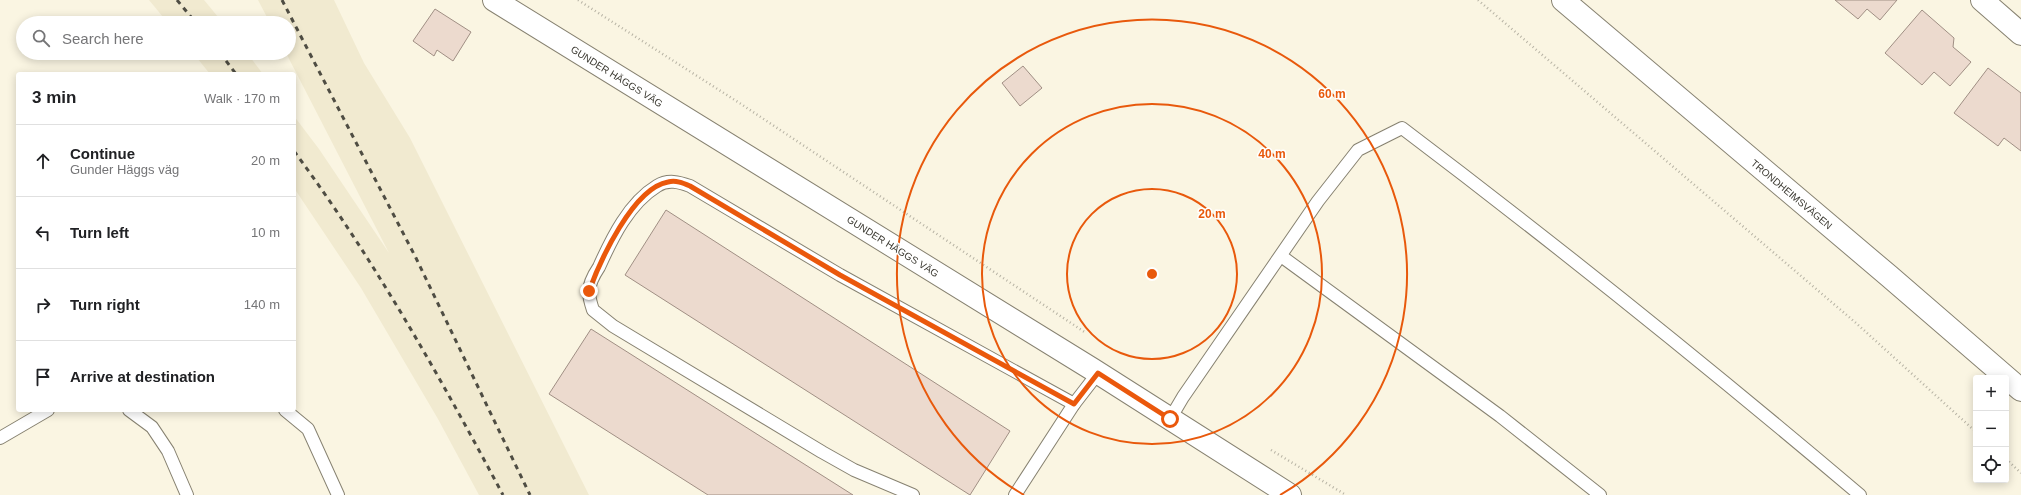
<!DOCTYPE html>
<meta charset="utf-8">
<style>
body{margin:0;font-family:Helvetica,sans-serif;background:#f2f2f2;color:#202124}
.controls{position:absolute;right:12px;bottom:12px;display:grid;overflow:hidden;border-radius:4px;box-shadow:0 2px 10px #0003}
.controls button{width:36px;height:36px;display:grid;place-items:center;padding:0;border:0;border-bottom:1px solid #e0e0e0;background:#fff;color:#202124;font:20px sans-serif}
.stop{position:absolute;width:12px;height:12px;margin:-9px;border:3px solid #ea580c;border-radius:50%;background:#fff}
.stop.end{background:#ea580c;border-color:#fff;box-shadow:0 1px 4px #0008}
.list{margin:0;padding:0;list-style:none}
h2{display:flex;justify-content:space-between;align-items:center;height:52px;margin:0;padding:0 16px;font-size:17px}
h2 small{font-size:13px;font-weight:400;color:#757577}
.list li{display:grid;grid-template-columns:26px 1fr auto;gap:12px;align-items:center;box-sizing:border-box;height:72px;padding:0 16px;border-top:1px solid #e0e0e0}
.list b{display:block;font-size:15px;white-space:nowrap}
.list p{margin:0;font-size:13px;white-space:nowrap;color:#757577}
.list em{font-size:13px;font-style:normal;color:#757577}
.icon{flex:none;width:22px;height:22px;fill:none;stroke:currentColor;stroke-width:2;stroke-linecap:round;stroke-linejoin:round}
.map{position:relative;flex:none;width:2021px;height:495px;overflow:hidden}
.search{position:absolute;background:#fff;box-shadow:0 2px 10px #0003;left:16px;top:16px;width:280px;height:44px;display:flex;align-items:center;gap:10px;box-sizing:border-box;padding:0 14px;border-radius:22px;color:#757577;font-size:15px}
.panel{position:absolute;background:#fff;box-shadow:0 2px 10px #0003;left:16px;top:72px;width:280px;height:340px;border-radius:4px}
.map>svg:first-child{display:block}
</style>
<div class="map">
<svg width="2021" height="495" viewBox="0 0 2021 495">
<rect width="100%" height="100%" fill="#faf5e2"/>
<g fill="#f1ead0">
<polygon points="149,0 204,0 223,23 168,23"/>
<polygon points="258,0 334,0 364,63 410,138 589,495 479,495 438,419 361,288 294,188 294,116 319,149 389,253 286,53 289,53 289,23 270,23"/>
<polygon points="193,53 247,53 263,74 210,74"/>
</g>
<g fill="#ecdace" stroke="#a08f84">
<polygon points="1835,0 1897,0 1880,20 1867,9 1858,19"/>
<polygon points="435,9 471,32 453,61 437,50 434,56 413,41"/>
<polygon points="1922,10 1954,38 1953,47 1971,62 1950,86 1934,72 1922,85 1885,53"/>
<polygon points="1023,66 1042,88 1020,106 1002,83"/>
<polygon points="1988,68 2021,93 2021,151 2004,138 1998,146 1954,113"/>
<polygon points="666,210 1010,431 970,495 625,275"/>
<polygon points="591,329 853,495 708,495 549,394"/>
</g>
<g fill="none" stroke-linecap="round" stroke-linejoin="round">
<g stroke="#878271" stroke-width="14">
<g id="service">
<polyline points="1281,256 1500,416 1600,495"/>
<polyline points="129,410 152,427 168,451 187,495"/>
<polyline points="285,410 308,429 338,495"/>
<path d="M1170 419 1183 397 1318 201 1358 150 1402 128C1558 246 1711 369 1860 495"/>
<polyline points="0,438 48,410"/>
<path d="M913 495 854 470 822 452 613 326 593 310C591 304 589 298 589 292 589 284 595 273 599 267 612 238 629 203 657 186 668 179 679 182 690 186L840 275 1074 404"/>
<polyline points="1015,495 1074,404 1098,373"/>
</g>
</g>
<g stroke="#878271" stroke-width="24">
<g id="minor">
<polyline points="494,0 1092,369 1290,495"/>
<polyline points="1982,0 2021,34"/>
</g>
</g>
<g stroke="#878271" stroke-width="24">
<polyline id="secondary" points="1563,0 1889,276 2021,390"/>
</g>
<g stroke="#b7b3a4" stroke-width="2.5" stroke-dasharray="1 3" stroke-linecap="butt">
<polyline points="578,0 741,104 1086,333"/>
<polyline points="1478,0 1856,323 1976,432"/>
<polyline points="1271,450 1346,495"/>
<polyline points="2006,459 2021,473"/>
</g>
<use href="#service" stroke="#fff" stroke-width="12"/>
<use href="#minor" stroke="#fff" stroke-width="22"/>
<use href="#secondary" stroke="#fff" stroke-width="22"/>
<g stroke="#4f4d43" stroke-width="3" stroke-dasharray="5 5" stroke-linecap="butt">
<polyline points="177,0 196,23"/>
<polyline points="282,0 416,258 530,495"/>
<polyline points="220,53 236,74"/>
<path d="M294 151C374 259 440 377 503 495"/>
</g>
</g>
<g fill="none" stroke-linecap="round" stroke-linejoin="round">
<path stroke="#ea580c" stroke-width="5" d="M589 291C600 261 633 188 668 182 676 180 683 183 690 186L840 275 1074 404 1098 373 1170 419"/>
</g>
<g fill="none" stroke="#e8590c" stroke-width="2">
<circle cx="1152" cy="274" r="85"/>
<circle cx="1152" cy="274" r="170"/>
<path d="M1024 495A255 255 0 1 1 1280 495"/>
</g>
<g text-anchor="middle" stroke-width="3" stroke-linejoin="round" paint-order="stroke">
<g font-size="10" fill="#3b3931" stroke="#fff">
<text transform="translate(617 76) rotate(32)" y="4">GUNDER HÄGGS VÄG</text>
<text transform="translate(1792 194) rotate(40)" y="4">TRONDHEIMSVÄGEN</text>
<text transform="translate(893 246) rotate(32)" y="4">GUNDER HÄGGS VÄG</text>
</g>
</g>
<circle cx="1152" cy="274" r="6" fill="#e8590c" stroke="#fff" stroke-width="2"/>
<g font-size="12" text-anchor="middle" font-weight="bold" fill="#e8590c" stroke="#fff" stroke-width="3" stroke-linejoin="round" paint-order="stroke">
<text x="1332" y="98">60 m</text>
<text x="1272" y="158">40 m</text>
<text x="1212" y="218">20 m</text>
</g>
</svg>
<div class="controls">
<button>+</button>
<button>−</button>
<button><svg class="icon" aria-label="locate" viewBox="0 0 24 24"><circle cx="12" cy="12" r="6"/><path d="M12 2v4M12 18v4M2 12h4M18 12h4"/></svg></button>
</div>
<div class="stop" style="left:1170px;top:419px"></div>
<div class="stop end" style="left:589px;top:291px"></div>
<div class="search"><svg class="icon" aria-label="search" viewBox="0 0 24 24"><circle cx="10" cy="10" r="6"/><path d="M15 15l6 6"/></svg>Search here</div>
<section class="panel">
<h2>3 min<small>Walk · 170 m</small></h2>
<ul class="list">
<li><svg class="icon" aria-label="ahead" viewBox="0 0 24 24"><path d="M12 20V5M6 11l6-6 6 6"/></svg><div><b>Continue</b><p>Gunder Häggs väg</p></div><em>20 m</em></li>
<li><svg class="icon" aria-label="left" viewBox="0 0 24 24"><path d="M17 20v-9H6M10 6l-5 5 5 5"/></svg><div><b>Turn left</b></div><em>10 m</em></li>
<li><svg class="icon" aria-label="right" viewBox="0 0 24 24"><path d="M7 20v-9h11M14 6l5 5-5 5"/></svg><div><b>Turn right</b></div><em>140 m</em></li>
<li><svg class="icon" aria-label="arrive" viewBox="0 0 24 24"><path d="M6 21V4h12l-3 4 3 4H6"/></svg><div><b>Arrive at destination</b></div></li>
</ul>
</section>
</div>
